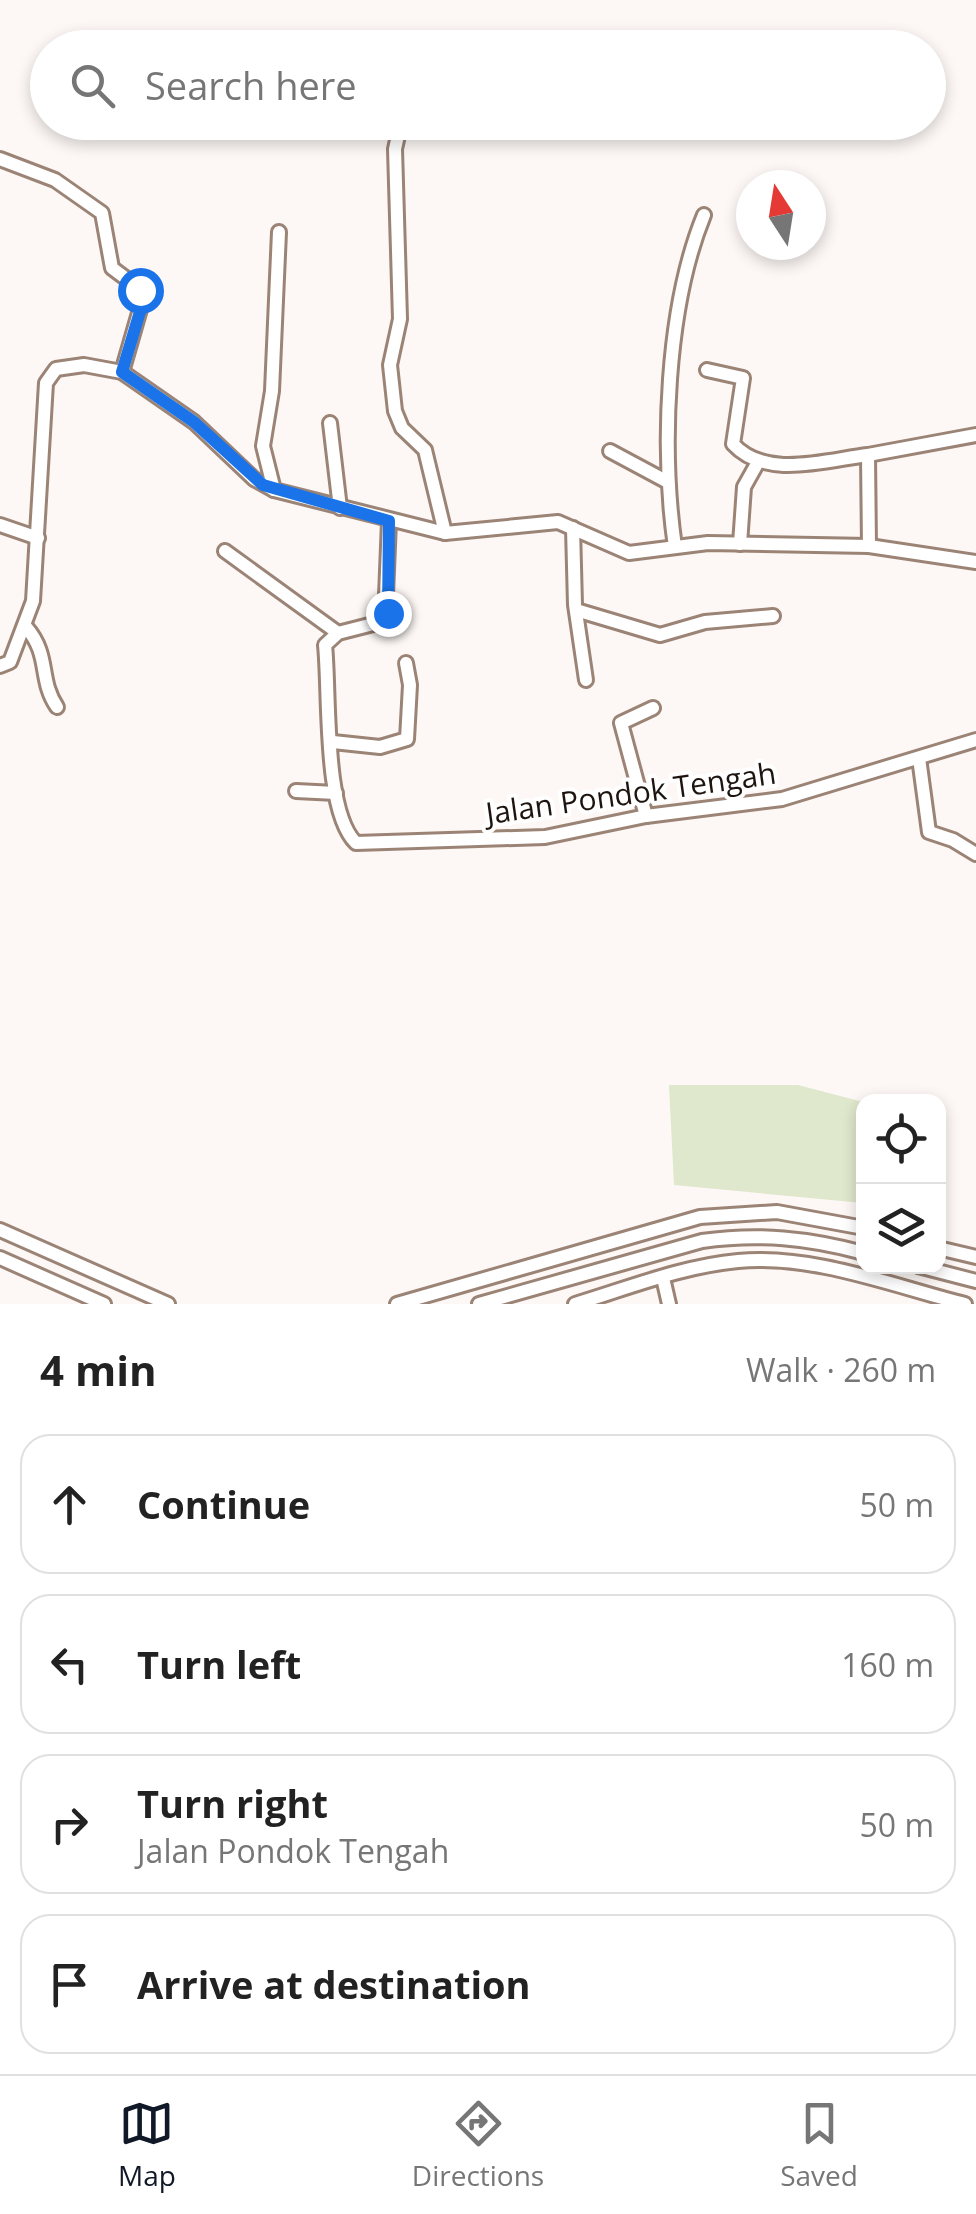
<!DOCTYPE html>
<meta charset="utf-8">
<style>
body{margin:0;font-family:"Open Sans",sans-serif;background:#f2f2f2;color:#222}
.controls{position:absolute;right:30px;bottom:30px;display:grid;overflow:hidden;border-radius:20px;box-shadow:0 5px 15px #0003}
.controls button{width:90px;height:90px;display:grid;place-items:center;padding:0;border:0;border-bottom:2px solid #e0e0e0;background:#fff;color:#222;font:50px sans-serif}
.compass{position:absolute;left:736px;top:170px;width:90px;height:90px;border-radius:50%;background:#fff;box-shadow:0 5px 15px #0003;rotate:348deg}
.stop{position:absolute;width:30px;height:30px;margin:-22px;border:8px solid #1a73e8;border-radius:50%;background:#fff}
.stop.end{background:#1a73e8;border-color:#fff;box-shadow:0 2px 10px #0008}
.list{margin:0;padding:0;list-style:none}
h2{display:flex;justify-content:space-between;align-items:center;height:130px;margin:0;padding:0 40px;font-size:42px}
h2 small{font-size:32px;font-weight:400;color:#767676}
.list li{display:grid;grid-template-columns:65px 1fr auto;gap:30px;align-items:center;box-sizing:border-box;height:140px;margin:0 20px 20px;padding:0 20px;border:2px solid #e0e0e0;border-radius:30px}
.list b{display:block;font-size:38px;white-space:nowrap}
.list p{margin:0;font-size:32px;white-space:nowrap;color:#767676}
.list em{font-size:32px;font-style:normal;color:#767676}
.icon{flex:none;width:55px;height:55px;fill:none;stroke:currentColor;stroke-width:2;stroke-linecap:round;stroke-linejoin:round}
.map{position:relative;flex:none;width:976px;height:1304px;overflow:hidden}
.search{position:absolute;background:#fff;box-shadow:0 5px 15px #0003;left:30px;right:30px;top:30px;height:110px;display:flex;align-items:center;gap:25px;box-sizing:border-box;padding:0 35px;border-radius:55px;color:#767676;font-size:38px}
.sheet{height:770px;background:#fff}
nav{display:flex;justify-content:space-around;align-items:center;box-sizing:border-box;height:140px;border-top:2px solid #e0e0e0;background:#fff;font-size:28px;color:#767676}
nav a{display:grid;justify-items:center;gap:5px}
nav .on{color:#111827}
.map>svg:first-child{display:block}
</style>
<div class="map">
<svg width="976" height="1304" viewBox="0 0 976 1304">
<rect width="100%" height="100%" fill="#fdf8f5"/>
<polygon fill="#dfe7cc" points="669,1085 798,1085 863,1102 863,1203 674,1185"/>
<g fill="none" stroke-linecap="round" stroke-linejoin="round">
<g stroke="#9b8476" stroke-width="18">
<g id="minor">
<polyline points="399,131 395,149 400,319 390,365 395,411 402,428 425,450 445,533"/>
<polyline points="0,159 55,180 102,213 112,268 140,289 143,299 122,372 194,422 254,479 274,490 445,533 558,522 629,553 708,543 869,546 976,562"/>
<path d="M707 370 743 378 733 444C766 480 826 460 868 455L869 546"/>
<polyline points="330,423 340,508"/>
<polyline points="610,451 666,481"/>
<polyline points="868,455 976,435"/>
<polyline points="274,490 263,446 272,391 279,232"/>
<path d="M389 521 385 621 338 633 325 645C330 692 323 811 356 843L545 837 646 816 782 799 976 740"/>
<polyline points="0,525 38,538"/>
<polyline points="573,528 575,605 586,680"/>
<polyline points="740,544 744,487 758,462"/>
<path d="M675 547C661 449 666 308 704 215"/>
<polyline points="225,551 338,633"/>
<polyline points="576,610 660,635 705,622 773,616"/>
<path d="M26 627C51 656 38 679 57 707"/>
<polyline points="0,666 10,662 33,601 46,383 56,369 84,365 122,372"/>
<polyline points="333,742 380,747 407,739 410,685 406,663"/>
<polyline points="919,758 929,832 953,840 976,854"/>
<polyline points="296,791 336,793"/>
<polyline points="646,816 621,723 653,708"/>
<polyline points="0,1230 168,1304"/>
<polyline points="938,1248 976,1257"/>
<polyline points="0,1258 104,1304"/>
<polyline points="918,1266 976,1281"/>
<polyline points="663,1278 669,1304"/>
<polyline points="397,1304 700,1217 777,1212 864,1228"/>
<path d="M479 1304 702 1241C759 1233 808 1238 864 1253"/>
<path d="M575 1304C628 1288 683 1266 738 1261 814 1254 893 1286 965 1304"/>
</g>
</g>
<use href="#minor" stroke="#fff" stroke-width="12"/>
</g>
<g fill="none" stroke-linecap="round" stroke-linejoin="round">
<polyline stroke="#1a73e8" stroke-width="12" points="140,290 142,305 122,372 194,422 263,485 389,521 388,613"/>
</g>
<g text-anchor="middle" stroke-width="8" stroke-linejoin="round" paint-order="stroke">
<g font-size="30" fill="#1d140f" stroke="#fff">
<text transform="translate(631 794) rotate(-8)" y="10">Jalan Pondok Tengah</text>
</g>
</g>
</svg>
<div class="controls">
<button><svg class="icon" aria-label="locate" viewBox="0 0 24 24"><circle cx="12" cy="12" r="6"/><path d="M12 2v4M12 18v4M2 12h4M18 12h4"/></svg></button>
<button><svg class="icon" aria-label="layers" viewBox="0 0 24 24"><path d="M12 4l9 5-9 5-9-5zM3 14l9 5 9-5"/></svg></button>
</div>
<svg class="compass" viewBox="-18 -18 36 36"><path d="M0-13l5 13h-10z" fill="#e53935"/><path d="M0 13l5-13h-10z" fill="#767676"/></svg>
<div class="stop" style="left:140px;top:290px"></div>
<div class="stop end" style="left:388px;top:613px"></div>
<div class="search"><svg class="icon" aria-label="search" viewBox="0 0 24 24"><circle cx="10" cy="10" r="6"/><path d="M15 15l6 6"/></svg>Search here</div>
</div>
<section class="sheet">
<h2>4 min<small>Walk · 260 m</small></h2>
<ul class="list">
<li><svg class="icon" aria-label="ahead" viewBox="0 0 24 24"><path d="M12 20V5M6 11l6-6 6 6"/></svg><div><b>Continue</b></div><em>50 m</em></li>
<li><svg class="icon" aria-label="left" viewBox="0 0 24 24"><path d="M17 20v-9H6M10 6l-5 5 5 5"/></svg><div><b>Turn left</b></div><em>160 m</em></li>
<li><svg class="icon" aria-label="right" viewBox="0 0 24 24"><path d="M7 20v-9h11M14 6l5 5-5 5"/></svg><div><b>Turn right</b><p>Jalan Pondok Tengah</p></div><em>50 m</em></li>
<li><svg class="icon" aria-label="arrive" viewBox="0 0 24 24"><path d="M6 21V4h12l-3 4 3 4H6"/></svg><div><b>Arrive at destination</b></div></li>
</ul>
</section>
<nav>
<a class="on"><svg class="icon" aria-label="map" viewBox="0 0 24 24"><path d="M3 6l6-2 6 2 6-2v14l-6 2-6-2-6 2zM9 4v14M15 6v14"/></svg>Map</a>
<a><svg class="icon" aria-label="directions" viewBox="0 0 24 24"><path d="M12 3l9 9-9 9-9-9zM9 14v-3h6M13 9l2 2-2 2"/></svg>Directions</a>
<a><svg class="icon" aria-label="saved" viewBox="0 0 24 24"><path d="M7 4h10v16l-5-4-5 4z"/></svg>Saved</a>
</nav>
